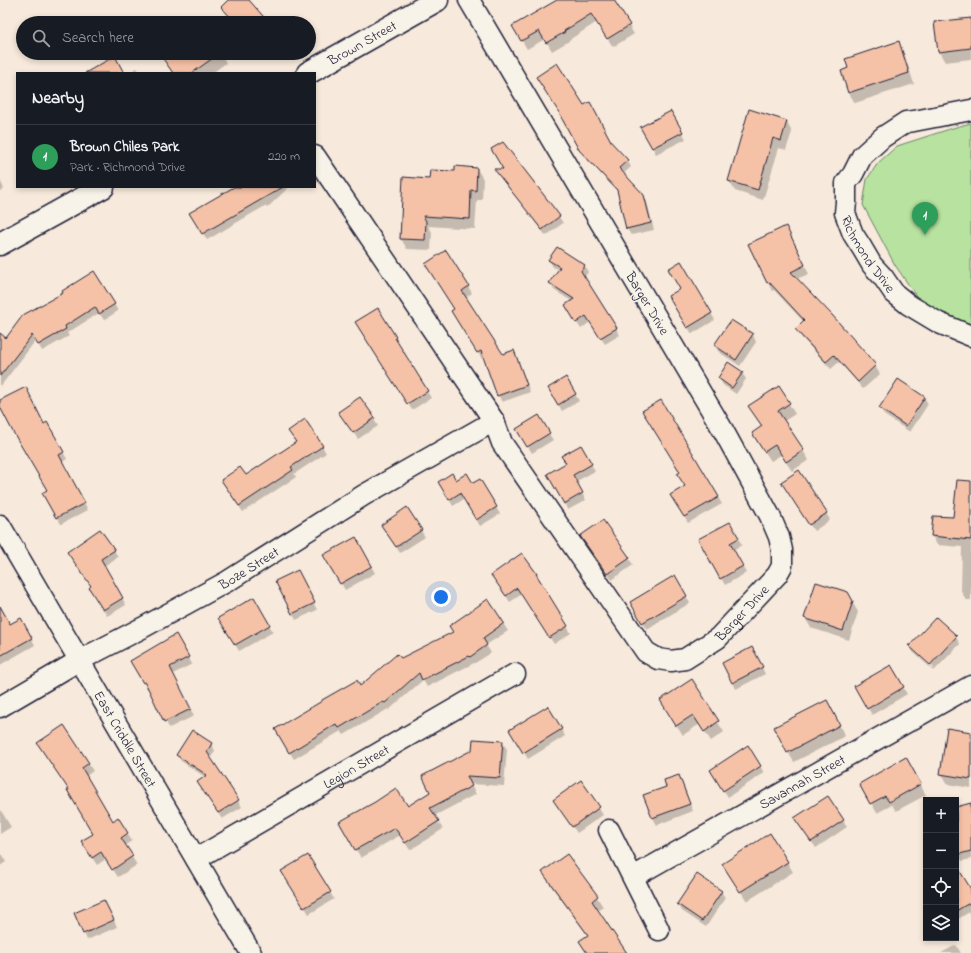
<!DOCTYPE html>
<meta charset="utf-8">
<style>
body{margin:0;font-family:"Indie Flower",sans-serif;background:#242831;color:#f1f3f6}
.controls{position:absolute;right:12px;bottom:12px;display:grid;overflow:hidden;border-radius:0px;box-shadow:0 2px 6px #0003}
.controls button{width:36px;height:36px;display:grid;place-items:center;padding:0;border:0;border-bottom:1px solid #363941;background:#171b24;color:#f1f3f6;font:20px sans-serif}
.you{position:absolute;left:441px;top:597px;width:14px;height:14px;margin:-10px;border:3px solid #fff;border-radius:50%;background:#1a73e8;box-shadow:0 0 0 6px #1a73e833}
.badge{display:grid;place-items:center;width:26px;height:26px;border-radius:50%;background:#d1495b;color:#fff;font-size:13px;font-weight:700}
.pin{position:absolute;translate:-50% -33px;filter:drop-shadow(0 1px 2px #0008)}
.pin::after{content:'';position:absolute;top:21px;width:14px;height:12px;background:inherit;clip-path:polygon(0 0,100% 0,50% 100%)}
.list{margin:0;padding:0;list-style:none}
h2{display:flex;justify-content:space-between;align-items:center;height:52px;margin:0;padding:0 16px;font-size:17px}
h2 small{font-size:13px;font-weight:400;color:#9ea1a6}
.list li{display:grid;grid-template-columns:26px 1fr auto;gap:12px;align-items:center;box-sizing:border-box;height:64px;padding:0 16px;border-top:1px solid #363941}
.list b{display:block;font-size:15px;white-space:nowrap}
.list p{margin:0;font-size:13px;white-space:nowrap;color:#9ea1a6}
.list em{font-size:13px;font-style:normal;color:#9ea1a6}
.icon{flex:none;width:22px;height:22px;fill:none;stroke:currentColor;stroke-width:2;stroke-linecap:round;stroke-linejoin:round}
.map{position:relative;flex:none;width:971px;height:953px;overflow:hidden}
.search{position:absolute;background:#171b24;box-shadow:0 2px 6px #0003;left:16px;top:16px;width:300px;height:44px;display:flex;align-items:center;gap:10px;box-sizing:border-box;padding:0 14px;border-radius:22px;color:#9ea1a6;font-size:15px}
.panel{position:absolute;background:#171b24;box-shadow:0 2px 6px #0003;left:16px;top:72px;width:300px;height:116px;border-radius:0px}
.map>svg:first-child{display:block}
</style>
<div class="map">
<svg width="971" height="953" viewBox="0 0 971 953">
<rect width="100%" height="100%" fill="#f7e9db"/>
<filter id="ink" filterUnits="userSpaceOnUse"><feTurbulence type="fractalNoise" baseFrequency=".025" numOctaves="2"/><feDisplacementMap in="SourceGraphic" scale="8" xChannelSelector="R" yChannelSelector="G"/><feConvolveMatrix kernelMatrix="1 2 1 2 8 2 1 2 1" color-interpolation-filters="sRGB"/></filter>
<g filter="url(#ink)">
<polygon fill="#b7e29f" stroke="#6c826d" points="971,123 971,332 927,312 895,265 863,205 867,179 878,163 897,146 956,127"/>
<g fill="#0003" fill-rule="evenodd">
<polygon points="230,0 247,0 267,23 235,23 226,13 222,7"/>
<polygon points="559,0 613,0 634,34 613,47 597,22 569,40 569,41 552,51 545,39 527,49 513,26"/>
<polygon points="181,19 185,23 176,23"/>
<polygon points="971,19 971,59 945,62 939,52"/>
<polygon points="898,43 904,53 914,84 855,103 849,93"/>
<polygon points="170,53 221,53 226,63 212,73 173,73 163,58"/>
<polygon points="137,68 140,73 127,73"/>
<polygon points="584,106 612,144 627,160 631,167 623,174 643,195 647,202 654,230 631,235 627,229 619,193 584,156 562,118"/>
<polygon points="671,112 686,139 656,154 642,128"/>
<polygon points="786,121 792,132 786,150 779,148 763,200 735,191 729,181"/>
<polygon points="502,144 559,217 563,223 546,236 499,175 504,170"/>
<polygon points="477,169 483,179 482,200 477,200 475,229 428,226 432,232 431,250 407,249 401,239 430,180 456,172"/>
<polygon points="0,180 4,189 0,191"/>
<polygon points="236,187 289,187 267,208 265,206 207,240 191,213"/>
<polygon points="790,235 809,274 796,279 832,316 875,366 880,374 863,389 839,362 831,369 801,337 796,329 804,322 774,290 772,291 749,244"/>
<polygon points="445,251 472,293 465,298 502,355 513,351 517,358 530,392 502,402 498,395 485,357 482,359 456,318 455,309"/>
<polygon points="549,260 584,265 588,272 584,278 620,335 605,344 590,322 581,329 570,312 573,302 554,290 550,283 559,270 553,267"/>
<polygon points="681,263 715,320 692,334 669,296 681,289"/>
<polygon points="64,293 114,304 118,311 104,320 99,313 67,333 69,336 42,351 36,340 0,387 0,335 6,339"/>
<polygon points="732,321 753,335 756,342 740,366 719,352 715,346"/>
<polygon points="360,329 398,345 431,398 412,410"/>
<polygon points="742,373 746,379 736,394 723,385 719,378"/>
<polygon points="566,378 579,401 562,411 549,388"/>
<polygon points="779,387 795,414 784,421 809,460 792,471 781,455 771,461 759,443 762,427 750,407"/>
<polygon points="30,395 45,425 47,423 67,459 62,462 88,510 61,524 43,493 48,491 0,405 0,401"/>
<polygon points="924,397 928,404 910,432 884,415 881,408"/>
<polygon points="360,398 378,426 358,439 343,419"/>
<polygon points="660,401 722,504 688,523 671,495 686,487"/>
<polygon points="538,417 553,440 532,453 517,429"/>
<polygon points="289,431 322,446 326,453 294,474 296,477 243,512 226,487 245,476 296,443"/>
<polygon points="581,446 595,471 575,482 586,500 568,510 548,474 567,463"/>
<polygon points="479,480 500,514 480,526 464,499 453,506 439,482 456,481 473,484"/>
<polygon points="971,482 971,600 966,600 961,591 962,547 937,545 932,536 954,519"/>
<polygon points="786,489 826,513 830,520 814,531"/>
<polygon points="407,509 425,537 400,553 386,531"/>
<polygon points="729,523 742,545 733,550 746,573 725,585 699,539"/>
<polygon points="355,538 375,573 345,590 325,555"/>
<polygon points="586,542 629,558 633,565 612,580"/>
<polygon points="114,550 118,557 104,566 126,605 107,616 91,588 92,587 72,559"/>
<polygon points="522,554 536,574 540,581 539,581 571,633 554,644 522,594 510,602 492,575"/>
<polygon points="675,576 690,603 647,629 631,602"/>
<polygon points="301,577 317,610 296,620 293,614"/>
<polygon points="847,593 858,612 849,640 811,628 805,618"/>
<polygon points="254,598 273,632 239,651 220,618"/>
<polygon points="488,601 508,631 486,645 491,653 475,663 474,663 427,687 423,680 389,710 388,709 344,735 341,731 294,759 276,730 360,687 401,660 454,633"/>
<polygon points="0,608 10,625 21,619 35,645 0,665"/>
<polygon points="176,636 192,664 173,674 194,716 169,728 149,688 147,689 131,661"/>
<path d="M956 637 960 644 934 671 913 652 910 646ZM915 650 934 668 933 669 914 651Z"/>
<polygon points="756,655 765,674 736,689 733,682"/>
<polygon points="890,666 907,694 872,715 855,686"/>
<polygon points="692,681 724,732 711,741 700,724 683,735 667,711"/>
<polygon points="548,708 565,736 528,759 511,730"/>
<polygon points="832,711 845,736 794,762 788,752"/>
<polygon points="192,732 212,744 215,751 210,759 242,807 222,819 202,789 205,777 181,761 177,755"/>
<polygon points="971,733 971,788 947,784 941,774"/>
<polygon points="502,742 507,749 504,786 470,784 476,794 434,816 443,829 410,850 400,835 361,858 340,822 408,808"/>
<polygon points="43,751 88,763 93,771 86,776 113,822 127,833 132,841 125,846 137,865 118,877 106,859 97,865 87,850 94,834 70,790"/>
<polygon points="905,759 926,795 896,811 892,805 877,813 860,784"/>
<polygon points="760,766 764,773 728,797 715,777"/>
<polygon points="678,776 682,783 693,811 657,825 653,818 645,796 668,787"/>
<polygon points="581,781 603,815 577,833 558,806"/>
<polygon points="828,797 847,827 816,848 800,825"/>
<polygon points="971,805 971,859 962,861 958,854 956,844 956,808"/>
<polygon points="0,809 11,827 0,834"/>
<polygon points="0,852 6,862 0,866"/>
<polygon points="308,856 334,899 309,914 283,871"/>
<polygon points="566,856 597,897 603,907 597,911 626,953 587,953 580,942 588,936 549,883 543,873"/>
<polygon points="787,862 793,872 747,901 729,874"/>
<polygon points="956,872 971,891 971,911 958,919 956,916"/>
<polygon points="721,891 725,898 706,927 682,911 678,904"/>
<polygon points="108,907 117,927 87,940 84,933"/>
<polygon points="956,945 961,953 941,953"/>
</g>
<g fill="#f6c2a7" stroke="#22223b">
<polygon points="228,0 249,0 269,23 236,23 221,7"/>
<polygon points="557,0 614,0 630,25 607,39 591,14 564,31 565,32 546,43 539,31 521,41 512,26"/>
<polygon points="971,18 971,48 938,52 934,22"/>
<polygon points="899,41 909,73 848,93 841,71 848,68 845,59"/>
<polygon points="159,53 220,53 192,73 173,73"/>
<polygon points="115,56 124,73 85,73"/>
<polygon points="557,63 584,105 590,102 612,143 628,160 619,168 644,195 651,223 626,229 617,190 579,150 561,117 562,117 536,77"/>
<polygon points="749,109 787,121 781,141 773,138 758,190 728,181"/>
<polygon points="671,111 683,132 652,148 640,127"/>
<polygon points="503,142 560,216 542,230 494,169 503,169 491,149"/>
<polygon points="455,166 477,168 476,191 471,190 470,219 423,216 426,221 425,240 400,239 403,177 429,179 430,170 455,171"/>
<polygon points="234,187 283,187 202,234 189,213"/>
<polygon points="786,226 805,265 791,272 833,316 876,365 858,382 834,355 826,362 795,329 804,320 769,282 767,283 748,244"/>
<polygon points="557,247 585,265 581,271 617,328 600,338 586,316 576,323 565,305 574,299 549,283 560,267 548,260"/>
<polygon points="446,250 469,286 462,291 503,354 514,350 527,385 497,396 481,351 477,353 451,311 454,309 425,264"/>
<polygon points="681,261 712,313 687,328 668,296 680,289 668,269"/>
<polygon points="94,271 115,304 99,314 95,307 65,326 66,329 38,345 32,335 0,376 0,333 6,338 23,315 63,293 62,291"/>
<polygon points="378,308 396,337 395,338 428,391 407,404 355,322"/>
<polygon points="731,320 753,334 736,360 714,345"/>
<polygon points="728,362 743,372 732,388 718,378"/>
<polygon points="566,377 576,394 558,405 548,388"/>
<polygon points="898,379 925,397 906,426 879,408"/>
<polygon points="779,386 790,403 778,411 804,450 786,462 775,445 764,452 752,433 762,426 748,406"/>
<polygon points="26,387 44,424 47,422 64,452 59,455 85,503 56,518 42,493 47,490 13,432 0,407 0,400"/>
<polygon points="360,397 375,418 353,433 338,412"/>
<polygon points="661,400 719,497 684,517 670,495 685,486 677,474 680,472 642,411"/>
<polygon points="539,415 550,433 527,447 516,429"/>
<polygon points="305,419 323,446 291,467 293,470 239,506 221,480 240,467 246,475 296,442 288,431"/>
<polygon points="581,445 592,464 573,475 583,493 564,504 547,474 566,463 561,456"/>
<polygon points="799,470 827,513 809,525 781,482"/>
<polygon points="452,473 456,480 467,473 473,483 480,479 497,507 476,520 460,493 449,500 438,482"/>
<polygon points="957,480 971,481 971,540 931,536 933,516 953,517"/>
<polygon points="407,507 422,530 396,547 381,525"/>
<polygon points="603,520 630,558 607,574 580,536"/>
<polygon points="730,522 739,538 730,543 743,566 720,579 698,539"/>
<polygon points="100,529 115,550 101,559 123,598 103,610 89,588 91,586 67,552"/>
<polygon points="356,537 372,566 340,584 323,555"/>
<polygon points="522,553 537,574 536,574 568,626 549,638 517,588 506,596 491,575"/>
<polygon points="298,570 315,603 292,614 275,581"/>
<polygon points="675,575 687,596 642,623 630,602"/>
<polygon points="816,582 848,592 853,601 843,631 804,618"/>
<polygon points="254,597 270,625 235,645 218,618"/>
<polygon points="488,599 504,623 483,638 487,645 470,657 469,656 422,680 419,673 385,703 383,702 339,728 336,724 289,753 275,729 322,701 322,700 357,680 360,686 397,654 401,658 453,632 449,626"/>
<polygon points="0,606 10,624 21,618 32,638 0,656"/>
<polygon points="936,617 957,636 930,665 908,645 910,645"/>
<polygon points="176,634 189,657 170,667 191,709 164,722 145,682 143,683 130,661"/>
<polygon points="752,647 763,667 732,683 722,663"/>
<polygon points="891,665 904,687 867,709 854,686"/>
<polygon points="692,679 719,721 704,732 693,715 676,726 660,700"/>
<polygon points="827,700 840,725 787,753 774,727"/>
<polygon points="548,706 562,729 523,753 509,730"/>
<polygon points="64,725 89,763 82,768 113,821 118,817 128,833 121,838 133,856 112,870 101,852 92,858 81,841 93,834 67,790 69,790 37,743"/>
<polygon points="947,728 971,732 971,779 940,774"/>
<polygon points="192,730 212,743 207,752 239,800 218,813 197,782 207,775 176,755"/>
<polygon points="473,739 503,741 500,778 467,776 472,786 430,808 439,821 405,843 395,828 355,850 339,822 375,802 396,788 408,806 430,792 422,776 472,750"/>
<polygon points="748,745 761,766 723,791 710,770"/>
<polygon points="906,757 921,784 889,802 885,796 870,804 859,784"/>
<polygon points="679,775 690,804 652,818 643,795 666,787 664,780"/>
<polygon points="581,780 600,807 572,827 553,800"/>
<polygon points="828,796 844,820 811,842 794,818"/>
<polygon points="971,803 971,851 956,855 956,807"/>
<polygon points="770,833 788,862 740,892 722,864"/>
<polygon points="567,854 598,896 592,901 627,953 587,953 579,941 588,935 542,872"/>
<polygon points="308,855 331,892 304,908 281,871"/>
<polygon points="956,865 971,889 971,902 956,911"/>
<polygon points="697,874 722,891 702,921 677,904"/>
<polygon points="104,900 114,920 83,934 74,913"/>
</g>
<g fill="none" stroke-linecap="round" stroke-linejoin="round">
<g stroke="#22223b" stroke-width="23">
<g id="street">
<path id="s1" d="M971 110 914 121 906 122 883 137 862 156 853 174 846 183V202L845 213 853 234 862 248 872 265 883 277 894 293 909 305 939 323 971 336"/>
<path id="s2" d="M315 156 494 421 502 443 646 652 658 659 671 661 685 659 718 638 777 575 782 566V550L779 537 770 516 723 430 469 0"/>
<path id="s3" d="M0 525 251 953"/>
<path id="s4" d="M0 707 80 660 142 628 228 581 364 495 494 421"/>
<polyline points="609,830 659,930"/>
<path id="s5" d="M196 859 515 674"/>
<path id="s6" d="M633 877 971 686"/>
</g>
</g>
<g stroke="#22223b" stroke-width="25">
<g id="secondary">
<path id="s7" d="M308 73 437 0"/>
<polyline points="0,244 103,187"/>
</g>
</g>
<use href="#street" stroke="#f7f3e8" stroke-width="20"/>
<use href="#secondary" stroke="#f7f3e8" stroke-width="22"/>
</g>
</g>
<g text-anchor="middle" stroke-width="3" stroke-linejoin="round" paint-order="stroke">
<g font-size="14" fill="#22223b" stroke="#f7f3e8">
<text dy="5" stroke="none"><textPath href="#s7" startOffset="62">Brown Street</textPath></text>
<text dy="5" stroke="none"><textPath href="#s1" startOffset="231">Richmond Drive</textPath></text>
<text transform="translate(648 303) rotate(59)" y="5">Barger Drive</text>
<text dy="5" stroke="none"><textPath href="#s4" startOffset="285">Boze Street</textPath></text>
<text dy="5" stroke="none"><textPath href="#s2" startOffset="712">Barger Drive</textPath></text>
<text dy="5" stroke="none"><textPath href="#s3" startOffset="248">East Criddle Street</textPath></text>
<text dy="5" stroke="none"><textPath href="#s5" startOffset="185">Legion Street</textPath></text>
<text dy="5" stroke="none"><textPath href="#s6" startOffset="194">Savannah Street</textPath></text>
</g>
</g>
</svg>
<div class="controls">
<button>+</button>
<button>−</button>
<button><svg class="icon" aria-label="locate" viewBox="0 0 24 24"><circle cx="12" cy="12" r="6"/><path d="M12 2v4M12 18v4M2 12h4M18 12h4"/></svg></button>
<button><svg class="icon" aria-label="layers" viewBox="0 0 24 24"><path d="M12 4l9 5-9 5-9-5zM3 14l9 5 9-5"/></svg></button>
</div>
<div class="you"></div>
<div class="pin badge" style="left:925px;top:235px;background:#2e9e5b">1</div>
<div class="search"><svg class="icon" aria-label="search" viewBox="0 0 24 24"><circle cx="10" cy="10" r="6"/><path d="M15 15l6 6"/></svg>Search here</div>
<section class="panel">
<h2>Nearby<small></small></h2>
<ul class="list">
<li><span class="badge" style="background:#2e9e5b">1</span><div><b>Brown Chiles Park</b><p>Park · Richmond Drive</p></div><em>220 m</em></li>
</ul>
</section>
</div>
